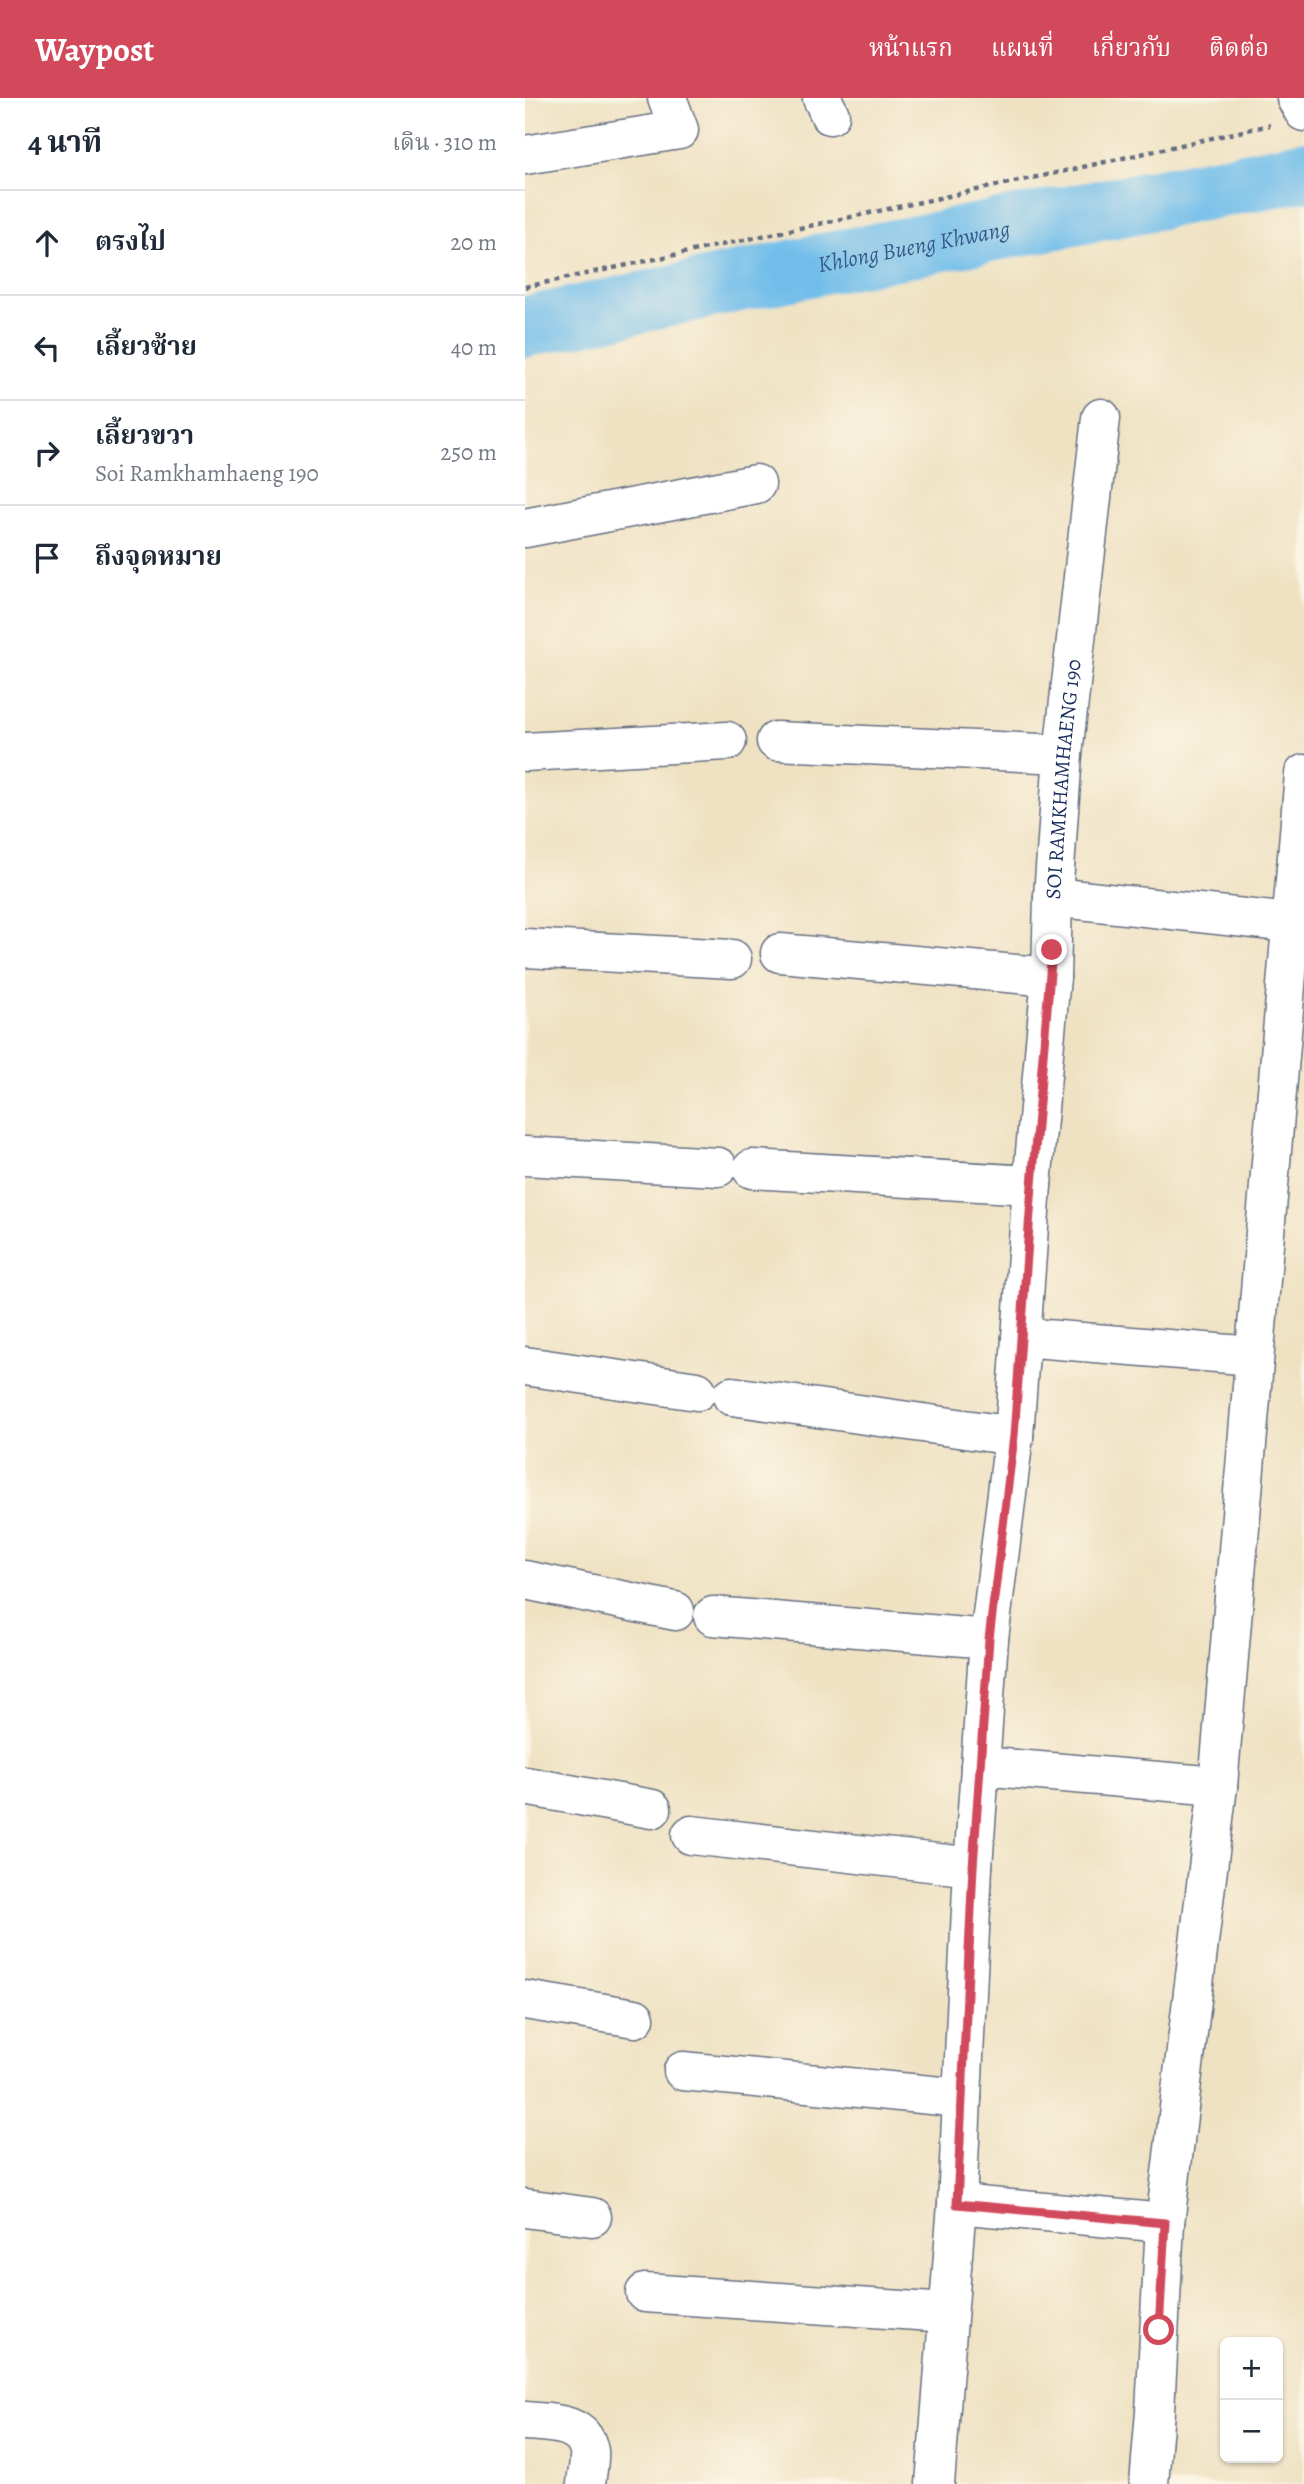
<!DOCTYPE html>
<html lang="th">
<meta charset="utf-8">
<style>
body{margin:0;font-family:Alegreya,"Noto Serif Thai",serif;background:#f6f6f7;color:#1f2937}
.controls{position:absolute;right:21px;bottom:21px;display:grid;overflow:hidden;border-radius:10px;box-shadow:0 2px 5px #0004}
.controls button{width:63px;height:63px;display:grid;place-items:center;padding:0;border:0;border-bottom:2px solid #e0e1e3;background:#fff;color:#1f2937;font:35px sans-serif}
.stop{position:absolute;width:21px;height:21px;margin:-16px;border:5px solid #d1495b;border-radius:50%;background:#fff}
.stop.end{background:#d1495b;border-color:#fff;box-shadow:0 2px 7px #0008}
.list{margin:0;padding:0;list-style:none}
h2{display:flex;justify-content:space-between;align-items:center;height:91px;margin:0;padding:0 28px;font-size:30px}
h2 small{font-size:23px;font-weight:400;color:#747a83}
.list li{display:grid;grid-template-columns:46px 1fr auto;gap:21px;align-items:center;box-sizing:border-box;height:105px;padding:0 28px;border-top:2px solid #e0e1e3}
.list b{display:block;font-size:26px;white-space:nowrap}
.list p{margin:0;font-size:23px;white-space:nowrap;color:#747a83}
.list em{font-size:23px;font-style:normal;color:#747a83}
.icon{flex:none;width:38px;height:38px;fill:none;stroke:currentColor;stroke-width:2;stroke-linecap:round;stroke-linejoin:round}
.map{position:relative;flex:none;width:779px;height:2386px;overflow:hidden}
header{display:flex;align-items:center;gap:42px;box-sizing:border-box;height:98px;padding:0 35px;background:#d1495b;color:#fff}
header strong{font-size:33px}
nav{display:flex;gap:38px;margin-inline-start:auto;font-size:24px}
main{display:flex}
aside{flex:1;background:#fff}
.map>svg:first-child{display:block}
</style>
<header>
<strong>Waypost</strong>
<nav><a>หน้าแรก</a><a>แผนที่</a><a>เกี่ยวกับ</a><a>ติดต่อ</a></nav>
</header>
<main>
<aside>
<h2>4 นาที<small>เดิน · 310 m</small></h2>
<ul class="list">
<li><svg class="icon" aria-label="ahead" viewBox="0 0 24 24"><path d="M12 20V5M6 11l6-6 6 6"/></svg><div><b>ตรงไป</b></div><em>20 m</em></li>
<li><svg class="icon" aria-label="left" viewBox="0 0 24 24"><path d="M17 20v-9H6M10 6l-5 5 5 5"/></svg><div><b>เลี้ยวซ้าย</b></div><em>40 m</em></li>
<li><svg class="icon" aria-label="right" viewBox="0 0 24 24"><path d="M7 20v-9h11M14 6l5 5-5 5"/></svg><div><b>เลี้ยวขวา</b><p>Soi Ramkhamhaeng 190</p></div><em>250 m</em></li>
<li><svg class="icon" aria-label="arrive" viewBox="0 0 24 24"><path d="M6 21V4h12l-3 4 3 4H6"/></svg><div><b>ถึงจุดหมาย</b></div></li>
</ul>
</aside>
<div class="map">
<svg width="779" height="2386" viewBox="0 0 779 2386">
<rect width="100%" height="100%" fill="#fcf5e5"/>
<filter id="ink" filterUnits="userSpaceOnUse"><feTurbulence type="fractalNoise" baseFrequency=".0143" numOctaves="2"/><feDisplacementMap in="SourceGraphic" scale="14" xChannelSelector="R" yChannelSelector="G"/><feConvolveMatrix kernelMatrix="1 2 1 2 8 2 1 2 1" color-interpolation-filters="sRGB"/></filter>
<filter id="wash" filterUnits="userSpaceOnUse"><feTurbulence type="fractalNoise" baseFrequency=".00686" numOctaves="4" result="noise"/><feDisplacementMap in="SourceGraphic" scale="28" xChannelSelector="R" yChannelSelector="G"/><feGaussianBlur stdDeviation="1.57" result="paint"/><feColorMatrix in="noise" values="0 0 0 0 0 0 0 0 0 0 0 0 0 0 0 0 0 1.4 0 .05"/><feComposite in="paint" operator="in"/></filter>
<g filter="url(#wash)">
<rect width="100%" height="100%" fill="#efe2c3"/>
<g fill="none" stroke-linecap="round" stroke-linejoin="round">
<path stroke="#71bdea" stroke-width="61" id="s1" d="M0 229 301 165 779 73"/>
</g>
</g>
<g filter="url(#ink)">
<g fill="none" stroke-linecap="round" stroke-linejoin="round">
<g stroke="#656e81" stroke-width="41">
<g id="minor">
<polyline points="297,0 305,17"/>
<polyline points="771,0 779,14"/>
<polyline points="0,57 154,32 142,0"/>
<polyline points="0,430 231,386"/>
<polyline points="251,643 538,656"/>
<polyline points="0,654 202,643"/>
<polyline points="528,799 766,825"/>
<polyline points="0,850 207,861"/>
<polyline points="255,855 526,879"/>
<polyline points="0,1058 193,1069"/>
<polyline points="227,1071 507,1087"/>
<polyline points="496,1239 729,1258"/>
<polyline points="0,1268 172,1293"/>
<polyline points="207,1298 489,1338"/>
<polyline points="0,1482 150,1513"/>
<polyline points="188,1518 464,1541"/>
<polyline points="455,1668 693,1688"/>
<polyline points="0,1688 127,1711"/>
<polyline points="166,1737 448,1769"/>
<polyline points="0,1902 110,1920"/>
<polyline points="158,1973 437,2000"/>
<polyline points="432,2106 640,2125"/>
<polyline points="0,2110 67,2119"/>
<polyline points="120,2195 423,2215"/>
<path d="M0 2323C23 2325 59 2323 64 2353 65 2363 62 2376 61 2386"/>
<path id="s2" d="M410 2386 432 2106 448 1769 464 1541 489 1338 507 1087 526 879 528 799 538 656 576 320"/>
<polyline points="624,2386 630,2313 640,2125 693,1688 779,676"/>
</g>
</g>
<polyline stroke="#656e81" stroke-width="4.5" stroke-dasharray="5 5" stroke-linecap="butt" points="0,189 540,73 745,27"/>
<use href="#minor" stroke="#fff" stroke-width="38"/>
</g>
</g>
<g fill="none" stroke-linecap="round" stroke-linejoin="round" filter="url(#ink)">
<polyline stroke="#d1495b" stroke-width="9" points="527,852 507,1087 489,1338 464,1541 448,1769 432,2106 640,2125 634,2232"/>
</g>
<g text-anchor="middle" stroke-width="6" stroke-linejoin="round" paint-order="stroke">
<g font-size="21" fill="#1b2f5e" stroke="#fcf5e5">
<text dy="7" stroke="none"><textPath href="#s2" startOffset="1710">SOI RAMKHAMHAENG 190</textPath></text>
</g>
<g font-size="23" font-style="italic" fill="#355a88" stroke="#fcf5e5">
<text dy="8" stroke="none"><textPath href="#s1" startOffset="397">Khlong Bueng Khwang</textPath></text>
</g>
</g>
</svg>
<div class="controls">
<button>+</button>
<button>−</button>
</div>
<div class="stop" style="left:634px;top:2232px"></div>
<div class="stop end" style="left:527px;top:852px"></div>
</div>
</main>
